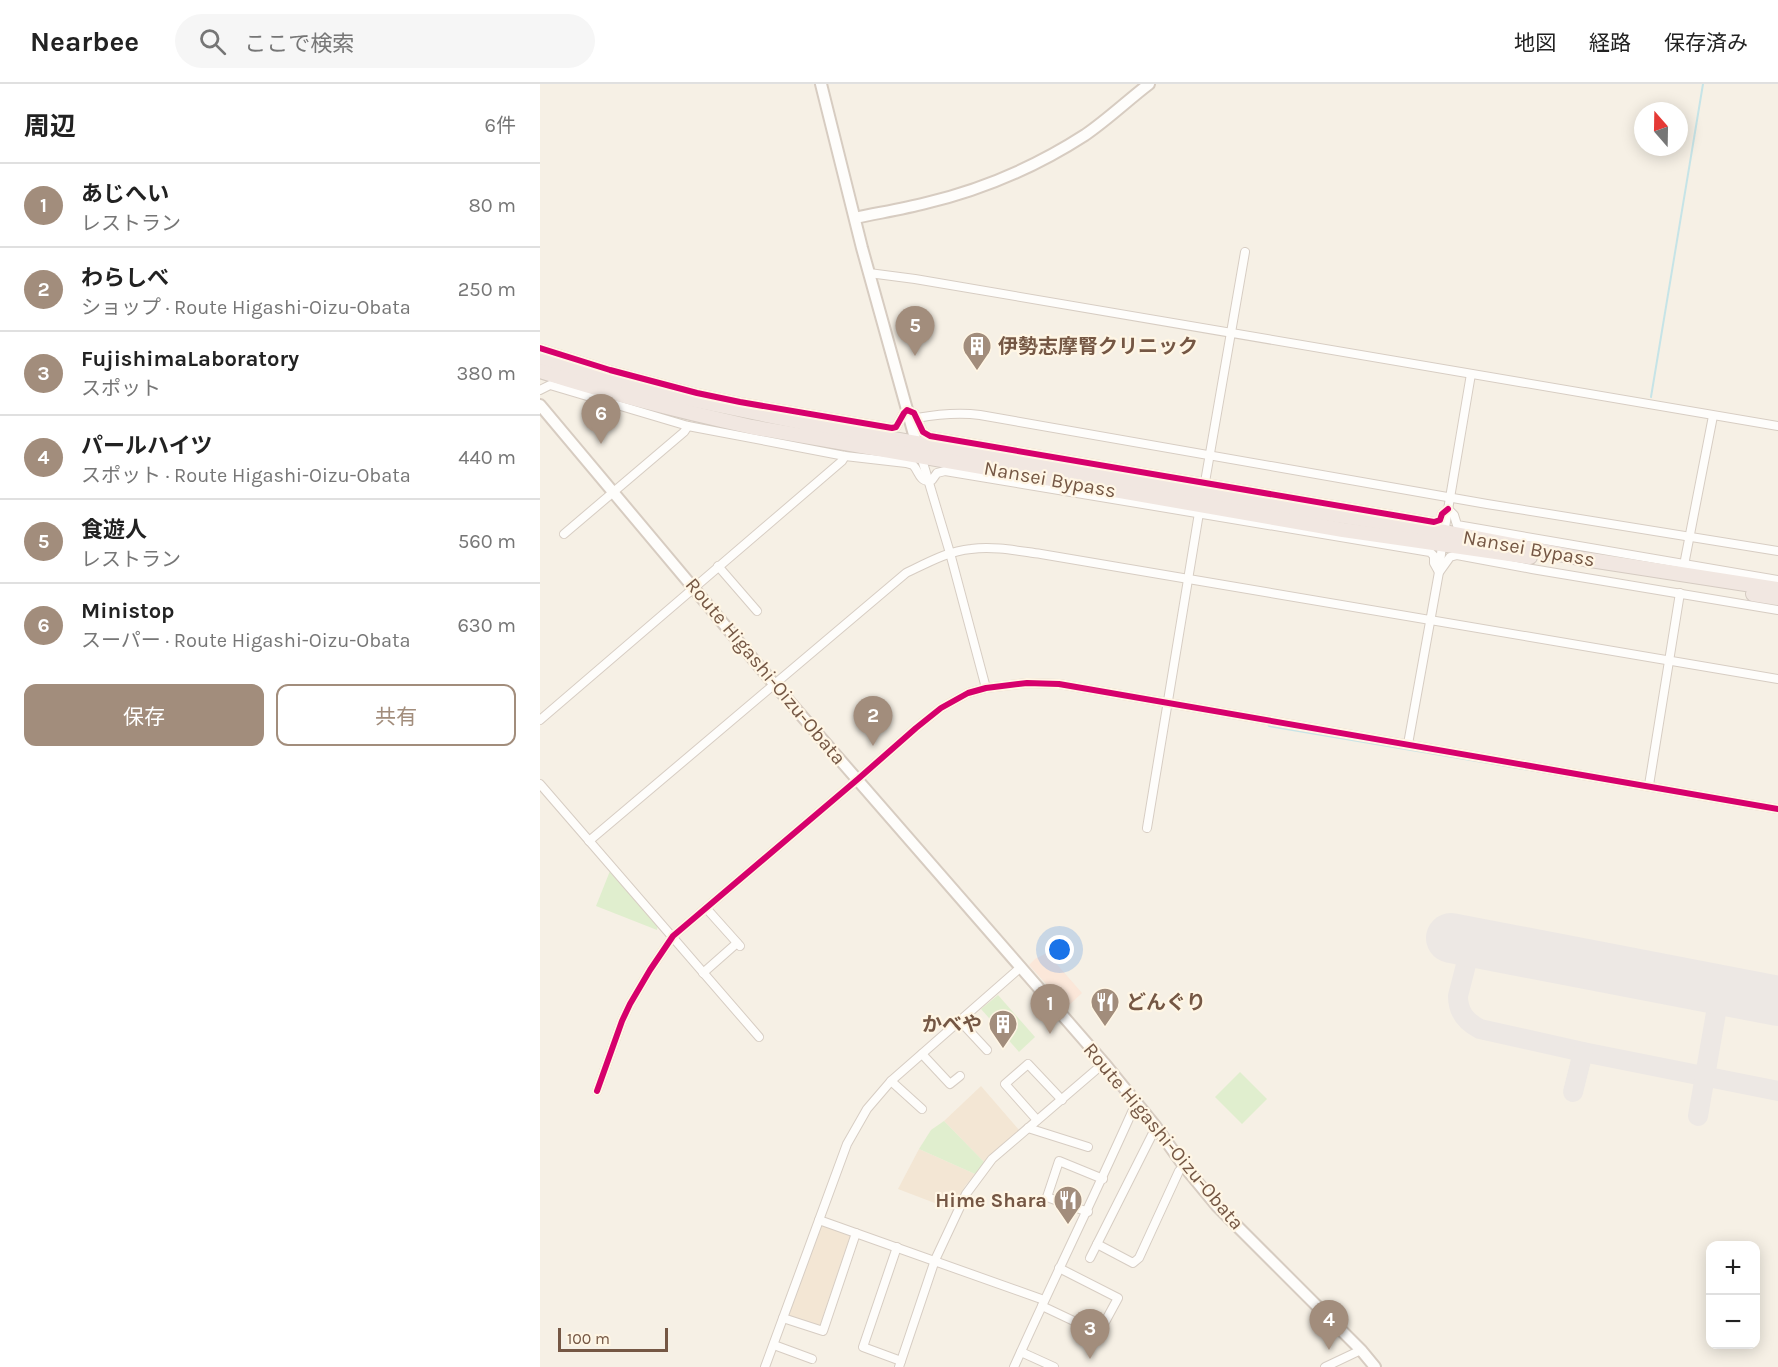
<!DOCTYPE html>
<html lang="ja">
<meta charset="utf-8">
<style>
body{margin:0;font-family:Karla,"Noto Sans JP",sans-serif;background:#f6f6f6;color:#222}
.controls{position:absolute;right:18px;bottom:18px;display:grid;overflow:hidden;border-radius:12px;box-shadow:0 3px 15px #0003}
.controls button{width:54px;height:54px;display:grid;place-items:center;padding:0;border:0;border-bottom:2px solid #e0e0e0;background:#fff;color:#222;font:30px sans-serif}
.compass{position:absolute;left:1094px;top:18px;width:54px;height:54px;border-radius:50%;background:#fff;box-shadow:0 3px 15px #0003;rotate:340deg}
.scale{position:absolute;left:18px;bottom:15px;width:110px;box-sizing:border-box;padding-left:6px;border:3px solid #755744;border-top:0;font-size:16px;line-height:21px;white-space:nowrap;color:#755744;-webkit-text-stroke:4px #fff6e5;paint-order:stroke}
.you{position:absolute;left:520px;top:866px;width:21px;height:21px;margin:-15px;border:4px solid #fff;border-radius:50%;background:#1a73e8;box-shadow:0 0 0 9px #1a73e833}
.badge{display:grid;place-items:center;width:39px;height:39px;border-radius:50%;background:#a28d7c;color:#fff;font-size:20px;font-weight:700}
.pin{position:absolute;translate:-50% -50px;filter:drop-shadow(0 2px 3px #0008)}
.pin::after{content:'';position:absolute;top:32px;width:21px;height:18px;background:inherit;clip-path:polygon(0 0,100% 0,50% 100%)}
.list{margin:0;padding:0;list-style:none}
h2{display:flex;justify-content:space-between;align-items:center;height:78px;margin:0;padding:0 24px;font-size:26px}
h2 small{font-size:20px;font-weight:400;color:#767676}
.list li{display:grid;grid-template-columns:39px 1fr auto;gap:18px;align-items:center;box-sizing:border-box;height:84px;padding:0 24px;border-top:2px solid #e0e0e0}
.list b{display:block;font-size:22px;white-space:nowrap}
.list p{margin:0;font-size:20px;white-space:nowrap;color:#767676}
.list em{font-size:20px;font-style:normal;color:#767676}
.actions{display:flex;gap:12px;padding:18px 24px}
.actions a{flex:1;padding:14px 0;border:2px solid #a28d7c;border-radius:12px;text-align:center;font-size:21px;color:#a28d7c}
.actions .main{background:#a28d7c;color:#fff}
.icon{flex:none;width:33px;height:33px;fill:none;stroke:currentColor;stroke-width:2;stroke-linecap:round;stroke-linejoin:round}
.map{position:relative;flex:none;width:1238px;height:1283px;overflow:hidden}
header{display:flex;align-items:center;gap:36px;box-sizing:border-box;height:84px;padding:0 30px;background:#fff;border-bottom:2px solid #e0e0e0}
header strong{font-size:28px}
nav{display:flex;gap:33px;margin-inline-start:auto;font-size:21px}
.search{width:420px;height:54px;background:#f6f6f6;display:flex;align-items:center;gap:15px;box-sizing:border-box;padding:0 21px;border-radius:33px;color:#767676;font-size:22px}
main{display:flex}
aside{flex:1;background:#fff}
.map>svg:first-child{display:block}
</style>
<header>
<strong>Nearbee</strong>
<div class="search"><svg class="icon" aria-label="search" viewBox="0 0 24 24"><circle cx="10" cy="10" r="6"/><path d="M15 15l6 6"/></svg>ここで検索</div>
<nav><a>地図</a><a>経路</a><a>保存済み</a></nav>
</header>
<main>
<aside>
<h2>周辺<small>6件</small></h2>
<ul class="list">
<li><span class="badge">1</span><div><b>あじへい</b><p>レストラン</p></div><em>80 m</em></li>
<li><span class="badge">2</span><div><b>わらしべ</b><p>ショップ · Route Higashi-Oizu-Obata</p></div><em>250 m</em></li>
<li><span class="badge">3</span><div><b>FujishimaLaboratory</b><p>スポット</p></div><em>380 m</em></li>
<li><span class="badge">4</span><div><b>パールハイツ</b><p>スポット · Route Higashi-Oizu-Obata</p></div><em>440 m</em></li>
<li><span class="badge">5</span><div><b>食遊人</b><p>レストラン</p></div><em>560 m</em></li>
<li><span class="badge">6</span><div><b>Ministop</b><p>スーパー · Route Higashi-Oizu-Obata</p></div><em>630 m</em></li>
</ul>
<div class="actions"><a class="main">保存</a><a>共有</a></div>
</aside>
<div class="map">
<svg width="1238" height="1283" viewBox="0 0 1238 1283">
<rect width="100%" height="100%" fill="#f6f0e5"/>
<g fill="#f3e6d4">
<polygon points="441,1002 480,1047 445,1079 404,1037"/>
<polygon points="379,1065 435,1090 425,1102 413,1126 358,1105"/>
<polygon points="281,1137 315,1149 281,1245 245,1233"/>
</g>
<polygon fill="#fbe7d9" points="507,869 542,909 527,923 489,881 495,875"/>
<g fill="#e0eece">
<polygon points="70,787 118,840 117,846 56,822"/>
<polygon points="458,911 495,953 479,968 441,925"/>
<polygon points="700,988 727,1015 702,1040 675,1013"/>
<polygon points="404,1037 445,1079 435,1090 379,1065 391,1046"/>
</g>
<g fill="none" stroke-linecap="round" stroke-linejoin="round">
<g stroke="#c6e4e7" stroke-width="2">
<polyline points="1111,313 1163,0"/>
<polyline points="729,642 1102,705"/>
</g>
<g stroke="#ede8e4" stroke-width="20">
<path d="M932 857 918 912C918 928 926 938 940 945L1043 968 1238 1007"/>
<polyline points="1033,1008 1043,968"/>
<polyline points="1158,1032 1180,906"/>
</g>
<polyline stroke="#ede8e4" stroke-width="50" points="911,854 1238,917"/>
<g stroke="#d7cdc3" stroke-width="10">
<g id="street">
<polyline points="329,189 375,195 1238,342"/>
<polyline points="0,264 70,286 157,309 200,318 352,344 356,343 364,329 367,326 374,329 383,348 390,352 894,438 900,436 902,430 908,425"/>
<path d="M0 306 10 301 148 342 305 372 366 379 373 381C379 387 379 397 389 397"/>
<path d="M377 334C399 330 418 328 440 331L947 420 1238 467"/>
<polyline points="381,372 410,469 446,604"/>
<polyline points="389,397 392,396 397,389 405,387 890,468 894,472 894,479 899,488"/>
<polyline points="665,398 705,168"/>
<polyline points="908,425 914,431 917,441 1238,496"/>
<polyline points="24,450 144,348 148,342"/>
<polyline points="1144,481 1173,332"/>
<polyline points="178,482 217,527"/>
<polyline points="900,487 910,473 917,471 992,485 1238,526"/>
<polyline points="0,636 302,377 305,372"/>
<polyline points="868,660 899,488 902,461 931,290"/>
<polyline points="0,700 219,953"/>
<polyline points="1109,701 1140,509"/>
<polyline points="607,744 659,429"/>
<path d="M49 757 366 489C387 479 408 467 431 465 455 462 478 467 501 470L1238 595"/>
<polyline points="166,824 200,862"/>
<polyline points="163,889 197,859"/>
<polyline points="420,937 447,966"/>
<polyline points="382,970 410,1000 420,992"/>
<polyline points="351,997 382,1025"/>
<polyline points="57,1007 82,937 90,920 110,886 133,852 318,695 376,644 401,624 428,609 446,604 487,599 519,600 1238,725"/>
<polyline points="497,1036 465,1000 488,980 522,1016"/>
<polyline points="488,1044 548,1063"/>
<polyline points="548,1128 507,1113 519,1077 563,1095"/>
<polyline points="279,1136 504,1216"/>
<polyline points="557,1160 593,1179 599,1174 639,1087 644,1082"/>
<polyline points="357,1163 323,1263 361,1277"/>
<polyline points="550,1174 616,1043"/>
<polyline points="502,1222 559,1249 578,1214 519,1184"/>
<polyline points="243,1234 283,1247 316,1149"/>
<polyline points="234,1261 272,1275"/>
<polyline points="481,1268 514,1283"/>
<polyline points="225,1283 307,1060 327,1025 351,997 481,883"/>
<polyline points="359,1283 395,1176 426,1110 452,1075 564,979"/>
<path d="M474 1283C514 1194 557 1107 596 1019"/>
<polyline points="785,1283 821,1266"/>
</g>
</g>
<g stroke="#d7ccc1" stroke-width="14">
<g id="secondary">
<polyline points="281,0 322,164 378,365"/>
<path d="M315 134C338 129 363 125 386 119 441 106 497 82 545 51 567 36 588 16 609 0"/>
<polyline points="0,321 234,600 564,979 616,1043 644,1082 677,1122 821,1266 835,1283"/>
</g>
</g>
<g stroke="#d5cbc2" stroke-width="16">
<g id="highway">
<polyline points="0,273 80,299 130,311 285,343 707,417 905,448 1044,475 1238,505"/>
<path d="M0 287C71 310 139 327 212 343L803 446 990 473"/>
<polyline points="1213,510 1238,514"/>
</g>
</g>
<use href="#street" stroke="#fefdfb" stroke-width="8"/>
<use href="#secondary" stroke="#fefdfb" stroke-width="10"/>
<use href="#highway" stroke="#f1e7e1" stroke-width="14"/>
<g stroke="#fff6e5" stroke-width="10">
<g id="cycleway">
<polyline points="0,264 70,286 157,309 200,318 352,344 356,343 364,329 367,326 374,329 383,348 390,352 894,438 900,436 902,430 908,425"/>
<polyline points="57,1007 82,937 90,920 110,886 133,852 318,695 376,644 401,624 428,609 446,604 487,599 519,600 1238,725"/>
</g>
</g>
<use href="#cycleway" stroke="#d6006c" stroke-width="6"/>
</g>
<defs>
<g id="building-pin" transform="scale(1.5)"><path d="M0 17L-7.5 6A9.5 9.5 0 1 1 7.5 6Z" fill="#a28d7c" stroke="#fff6e5"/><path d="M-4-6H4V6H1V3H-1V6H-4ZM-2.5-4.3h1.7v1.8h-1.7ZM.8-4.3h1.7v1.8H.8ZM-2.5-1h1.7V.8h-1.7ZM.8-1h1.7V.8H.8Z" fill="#fff"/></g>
<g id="restaurant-pin" transform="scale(1.5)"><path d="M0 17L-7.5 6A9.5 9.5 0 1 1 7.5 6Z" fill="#a28d7c" stroke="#fff6e5"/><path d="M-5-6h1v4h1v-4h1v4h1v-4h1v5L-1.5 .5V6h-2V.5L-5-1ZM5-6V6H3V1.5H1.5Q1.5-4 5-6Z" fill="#fff"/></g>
</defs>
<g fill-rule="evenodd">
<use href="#building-pin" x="437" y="262"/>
<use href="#restaurant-pin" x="565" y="918"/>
<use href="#building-pin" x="463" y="940"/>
<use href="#restaurant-pin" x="528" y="1116"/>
</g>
<g text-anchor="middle" stroke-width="4.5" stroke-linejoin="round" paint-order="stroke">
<g font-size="20" font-weight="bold" fill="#755744" stroke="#fff6e5" text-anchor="start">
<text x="458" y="269">伊勢志摩腎クリニック</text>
<text x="586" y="925">どんぐり</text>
<text x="442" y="947" text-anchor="end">かべや</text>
<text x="507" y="1123" text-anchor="end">Hime Shara</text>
</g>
<g font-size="20" fill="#755744" stroke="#fff6e5">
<text transform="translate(510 395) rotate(10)" y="7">Nansei Bypass</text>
<text transform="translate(989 464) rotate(10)" y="7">Nansei Bypass</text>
<text transform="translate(226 587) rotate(50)" y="7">Route Higashi-Oizu-Obata</text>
<text transform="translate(624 1052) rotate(50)" y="7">Route Higashi-Oizu-Obata</text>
</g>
</g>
</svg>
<div class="controls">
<button>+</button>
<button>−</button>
</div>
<svg class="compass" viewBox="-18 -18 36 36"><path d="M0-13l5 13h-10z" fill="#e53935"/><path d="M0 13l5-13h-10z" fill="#767676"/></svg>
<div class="scale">100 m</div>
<div class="you"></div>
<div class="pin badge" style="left:510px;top:950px">1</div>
<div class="pin badge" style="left:333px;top:662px">2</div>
<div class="pin badge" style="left:550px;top:1275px">3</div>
<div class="pin badge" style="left:789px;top:1266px">4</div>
<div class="pin badge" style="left:375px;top:272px">5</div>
<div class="pin badge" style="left:61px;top:360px">6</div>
</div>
</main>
